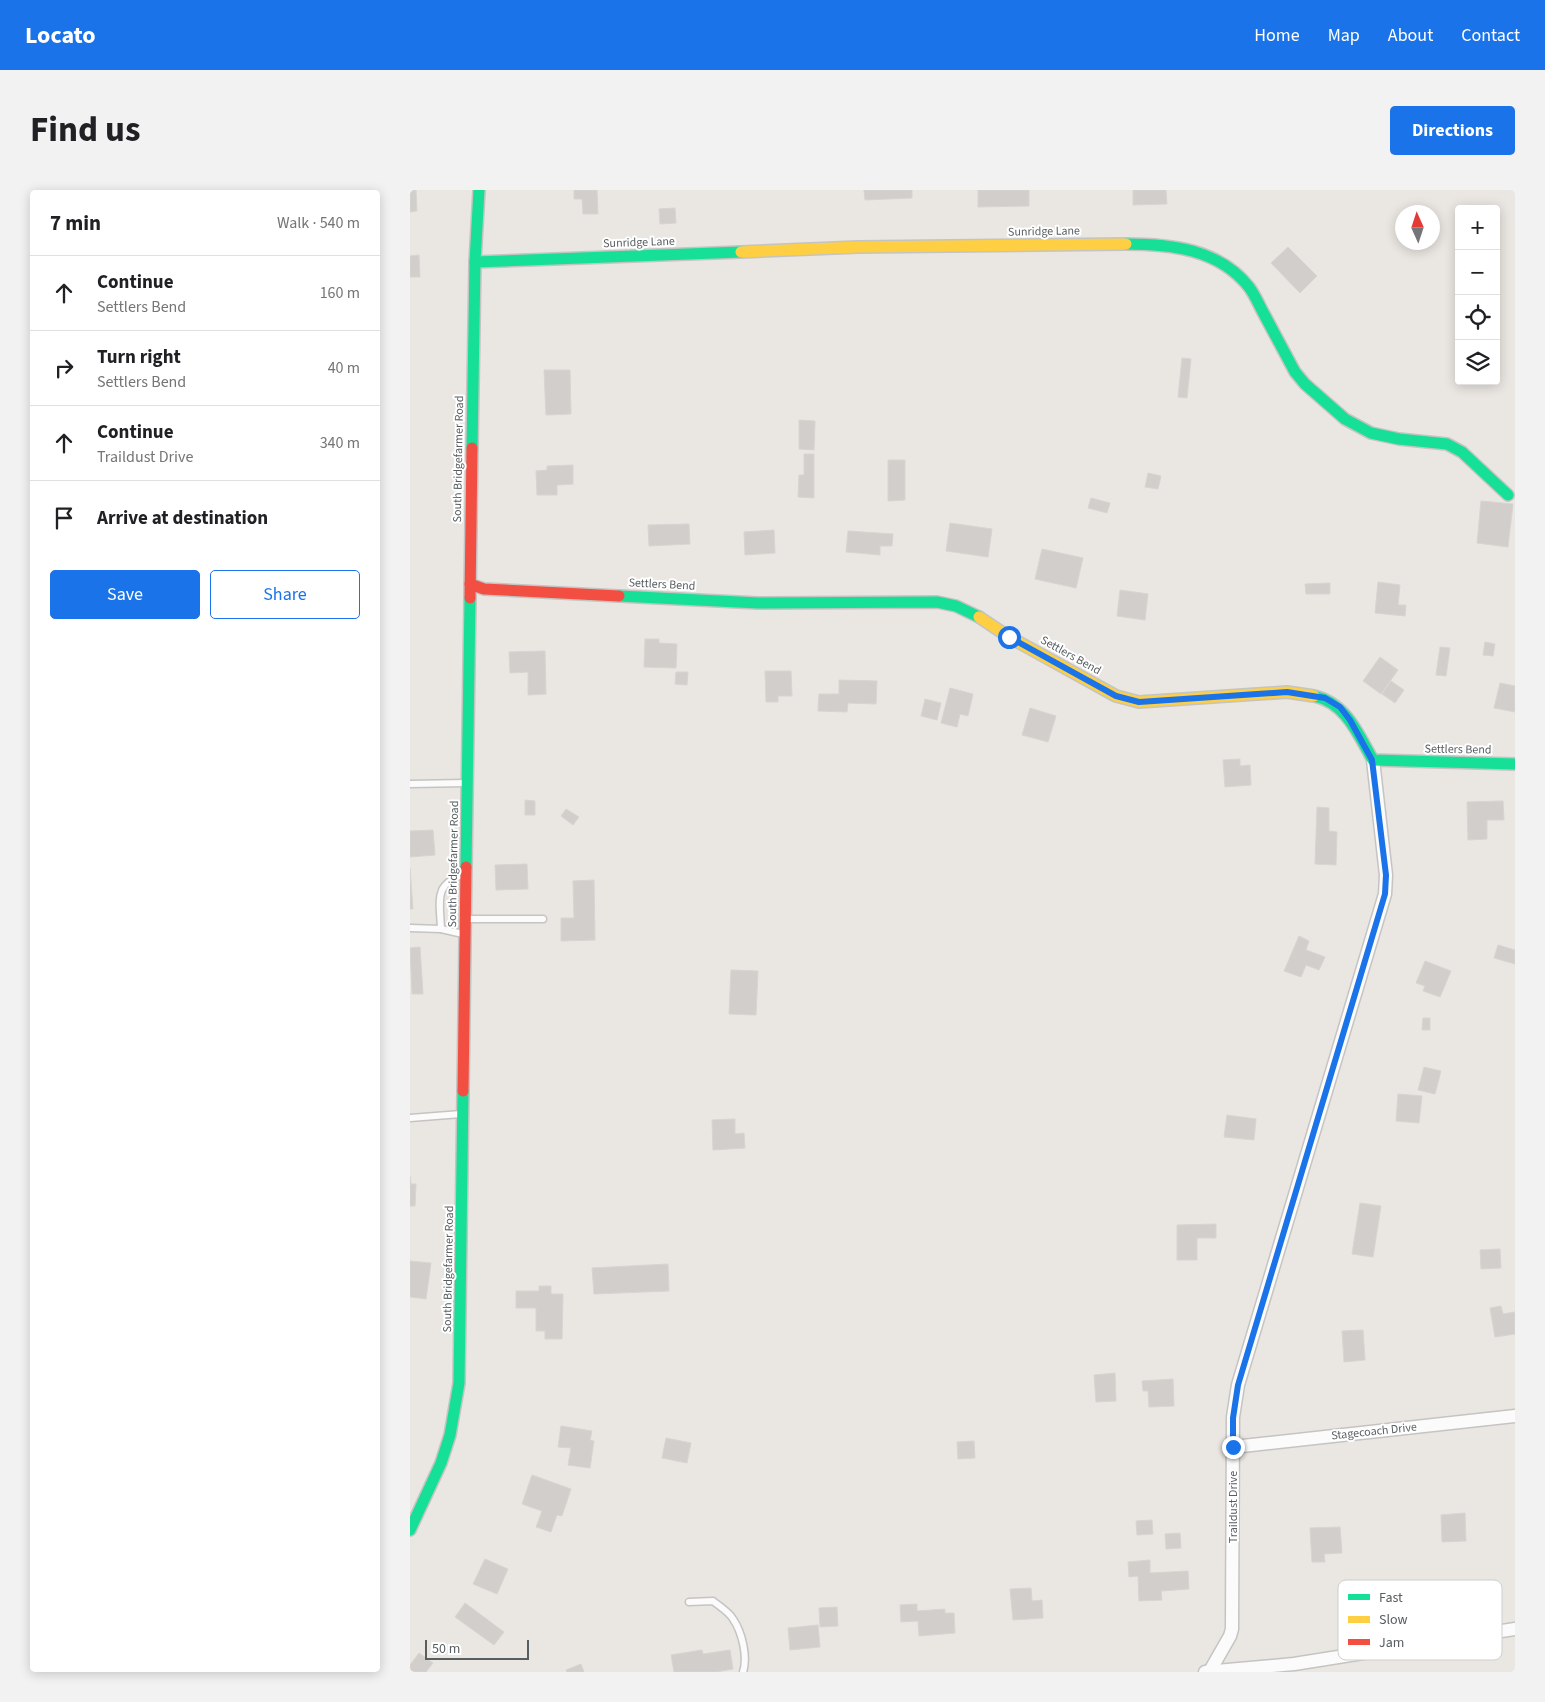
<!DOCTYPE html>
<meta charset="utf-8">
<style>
body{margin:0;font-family:"Source Sans 3",sans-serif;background:#f2f2f2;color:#202124}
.controls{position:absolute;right:15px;top:15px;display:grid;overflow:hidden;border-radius:5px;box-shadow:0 2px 12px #0003}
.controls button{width:45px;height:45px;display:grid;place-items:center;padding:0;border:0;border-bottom:1px solid #e0e0e0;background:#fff;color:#202124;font:25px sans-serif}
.compass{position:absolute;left:985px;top:15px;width:45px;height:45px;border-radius:50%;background:#fff;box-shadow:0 2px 12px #0003;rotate:357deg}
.scale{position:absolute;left:15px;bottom:12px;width:104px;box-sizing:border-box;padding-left:5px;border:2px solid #575e61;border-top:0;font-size:14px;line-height:18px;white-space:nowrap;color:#575e61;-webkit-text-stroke:4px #fff;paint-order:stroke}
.stop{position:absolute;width:15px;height:15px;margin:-11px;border:4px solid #1a73e8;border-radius:50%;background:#fff}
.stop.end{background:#1a73e8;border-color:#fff;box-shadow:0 1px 5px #0008}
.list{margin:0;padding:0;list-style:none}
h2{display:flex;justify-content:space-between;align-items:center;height:65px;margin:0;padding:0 20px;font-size:21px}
h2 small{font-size:16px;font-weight:400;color:#757577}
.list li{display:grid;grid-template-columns:32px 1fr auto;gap:15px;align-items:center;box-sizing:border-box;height:75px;padding:0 20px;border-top:1px solid #e0e0e0}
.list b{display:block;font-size:19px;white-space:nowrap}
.list p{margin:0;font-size:16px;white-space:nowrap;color:#757577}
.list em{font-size:16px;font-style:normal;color:#757577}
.actions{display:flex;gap:10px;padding:15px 20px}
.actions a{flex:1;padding:11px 0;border:1px solid #1a73e8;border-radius:5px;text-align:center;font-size:18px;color:#1a73e8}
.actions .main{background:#1a73e8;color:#fff}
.icon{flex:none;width:28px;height:28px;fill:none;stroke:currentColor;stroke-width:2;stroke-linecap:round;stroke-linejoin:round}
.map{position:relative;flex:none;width:1105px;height:1482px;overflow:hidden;border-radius:5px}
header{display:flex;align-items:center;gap:30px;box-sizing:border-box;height:70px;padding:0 25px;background:#1a73e8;color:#fff}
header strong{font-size:24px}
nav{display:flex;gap:28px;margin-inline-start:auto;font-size:18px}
.intro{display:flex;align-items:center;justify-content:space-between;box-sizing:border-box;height:120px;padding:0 30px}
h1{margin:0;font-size:35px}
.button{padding:12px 22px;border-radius:5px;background:#1a73e8;color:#fff;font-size:18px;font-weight:700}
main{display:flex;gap:30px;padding:0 30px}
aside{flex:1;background:#fff;border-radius:5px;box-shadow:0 2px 12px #0003}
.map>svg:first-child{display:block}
</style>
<header>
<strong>Locato</strong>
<nav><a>Home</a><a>Map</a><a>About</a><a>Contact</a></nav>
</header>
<div class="intro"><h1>Find us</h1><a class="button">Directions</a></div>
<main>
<aside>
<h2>7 min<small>Walk · 540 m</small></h2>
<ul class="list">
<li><svg class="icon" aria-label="ahead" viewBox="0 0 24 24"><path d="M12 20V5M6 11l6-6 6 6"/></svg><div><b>Continue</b><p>Settlers Bend</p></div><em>160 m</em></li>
<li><svg class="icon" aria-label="right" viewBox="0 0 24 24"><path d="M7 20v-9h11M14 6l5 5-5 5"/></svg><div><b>Turn right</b><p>Settlers Bend</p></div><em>40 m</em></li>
<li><svg class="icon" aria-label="ahead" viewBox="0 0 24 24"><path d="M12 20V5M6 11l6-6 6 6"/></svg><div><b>Continue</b><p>Traildust Drive</p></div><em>340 m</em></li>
<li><svg class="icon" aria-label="arrive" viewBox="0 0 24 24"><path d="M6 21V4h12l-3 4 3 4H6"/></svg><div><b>Arrive at destination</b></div></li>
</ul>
<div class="actions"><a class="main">Save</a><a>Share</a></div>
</aside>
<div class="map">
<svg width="1105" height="1482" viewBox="0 0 1105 1482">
<rect width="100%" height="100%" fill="#eae6e2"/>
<g fill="#d1cecc" stroke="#d8d4d1">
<polygon points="0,0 6,0 7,21 0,22"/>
<polygon points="164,0 187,0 188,24 173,24 172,9 164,9"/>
<polygon points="454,0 502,0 502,8 455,10"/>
<polygon points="568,0 619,0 619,16 568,17"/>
<polygon points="723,0 756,0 757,14 723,15"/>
<polygon points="265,18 266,33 250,34 249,19"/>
<polygon points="878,57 907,86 890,103 861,73"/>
<polygon points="9,65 10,87 0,87 0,66"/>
<polygon points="772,168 781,169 777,208 768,207"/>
<polygon points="134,180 160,180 161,224 136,225"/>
<polygon points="389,230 405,231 404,260 389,259"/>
<polygon points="394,264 404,264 404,308 388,307 389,285 394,285"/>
<polygon points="478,270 495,270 495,310 478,311"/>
<polygon points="163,275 163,294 147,295 147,305 127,305 126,281 137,280 137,276"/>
<polygon points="738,283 751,286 748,299 735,297"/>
<polygon points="681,308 700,313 697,323 678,318"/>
<polygon points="1071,311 1103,314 1098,357 1067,353"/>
<polygon points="540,333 582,339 578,367 536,361"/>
<polygon points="279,334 280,354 239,356 238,335"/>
<polygon points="364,340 365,363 335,365 334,342"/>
<polygon points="438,341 483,344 482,356 470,356 470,365 436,362"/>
<polygon points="632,359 673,368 666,398 625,389"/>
<polygon points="968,392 990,395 988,415 996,415 995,426 965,423"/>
<polygon points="920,393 920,404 896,404 895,394"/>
<polygon points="710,400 738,404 735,430 707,426"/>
<polygon points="235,449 249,449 249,453 267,454 266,478 234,477"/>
<polygon points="1075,452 1085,454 1083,466 1073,465"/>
<polygon points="1030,457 1040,458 1036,486 1026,485"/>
<polygon points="135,461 136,504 118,505 118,482 100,483 99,462"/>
<polygon points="970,467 988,480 971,504 953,491"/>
<polygon points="355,481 381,481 382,506 368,506 368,512 356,512"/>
<polygon points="266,482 278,482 277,495 265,494"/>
<polygon points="429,490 467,491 466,514 438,513 437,522 408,521 409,504 429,504"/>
<polygon points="981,491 994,500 985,513 972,504"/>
<polygon points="1090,493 1105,496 1105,522 1084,518"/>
<polygon points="540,498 563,504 558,526 550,524 547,537 531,533"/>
<polygon points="515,509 531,513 527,530 511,526"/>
<polygon points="620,518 646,526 638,552 612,545"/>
<polygon points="830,569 830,576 840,575 841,595 815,597 813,570"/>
<polygon points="115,610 125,611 125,625 115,625"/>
<polygon points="1093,611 1094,630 1077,630 1077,649 1058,650 1057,612"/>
<polygon points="907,617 919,618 919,641 927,642 926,675 905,674"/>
<polygon points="156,619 169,627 163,635 151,626"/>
<polygon points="23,640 25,665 0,667 0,641"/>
<polygon points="117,674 118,699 86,700 85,675"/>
<polygon points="0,678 3,719 0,719"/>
<polygon points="184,690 185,750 151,751 151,728 164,728 163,691"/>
<polygon points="889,746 899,751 896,760 915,767 909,780 896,775 891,787 874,781"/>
<polygon points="1088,755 1105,760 1105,774 1084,768"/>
<polygon points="10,757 13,804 2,804 0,758"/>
<polygon points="1015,771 1041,781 1030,807 1013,801 1015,796 1006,793"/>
<polygon points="321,780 348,781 346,825 319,824"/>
<polygon points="1013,828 1020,828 1020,840 1012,840"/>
<polygon points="1014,877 1031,881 1025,904 1008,900"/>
<polygon points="988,904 1012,906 1009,933 986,931"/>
<polygon points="817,925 846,929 844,950 814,947"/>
<polygon points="325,929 325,944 334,943 335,958 303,960 302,930"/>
<polygon points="0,986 1,994 6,994 5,1016 0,1016"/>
<polygon points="950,1013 971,1016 963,1067 942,1064"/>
<polygon points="806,1034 806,1048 787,1048 787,1070 767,1070 767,1035"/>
<polygon points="1090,1059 1091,1078 1071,1079 1070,1060"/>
<polygon points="0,1071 21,1073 16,1109 0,1107"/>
<polygon points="258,1074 259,1101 184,1104 182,1078"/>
<polygon points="129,1096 141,1096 141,1104 153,1104 152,1149 135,1149 135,1141 126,1141 126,1118 106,1118 106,1101 129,1101"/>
<polygon points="1091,1116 1093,1124 1105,1122 1105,1144 1085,1147 1080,1118"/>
<polygon points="953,1140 955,1170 934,1172 932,1141"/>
<polygon points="705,1183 706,1211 686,1212 684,1185"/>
<polygon points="763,1189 764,1216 739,1217 738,1201 733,1201 732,1191"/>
<polygon points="151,1236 182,1241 180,1250 184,1251 180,1278 158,1275 161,1258 148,1257"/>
<polygon points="256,1248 281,1253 277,1273 252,1268"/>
<polygon points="564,1251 565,1268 548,1269 547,1252"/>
<polygon points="122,1285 161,1299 152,1326 147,1325 141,1342 126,1337 132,1321 112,1314"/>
<polygon points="1055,1323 1056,1351 1032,1352 1031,1325"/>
<polygon points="742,1330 743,1344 727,1345 726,1331"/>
<polygon points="930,1337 932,1363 914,1364 915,1372 902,1372 900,1338"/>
<polygon points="770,1343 771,1358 756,1359 755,1344"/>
<polygon points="75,1369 98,1379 87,1404 63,1394"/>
<polygon points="740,1370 740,1383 778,1381 779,1399 751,1401 752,1410 729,1411 728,1386 719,1387 718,1372"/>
<polygon points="621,1398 622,1411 632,1410 633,1428 603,1430 600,1399"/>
<polygon points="55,1413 94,1442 84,1455 45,1427"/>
<polygon points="507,1414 507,1421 535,1419 535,1423 544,1423 545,1443 509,1446 508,1431 491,1432 490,1415"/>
<polygon points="427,1417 428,1436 410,1437 409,1418"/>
<polygon points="408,1435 410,1457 380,1460 378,1438"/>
<polygon points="292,1460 293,1464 320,1460 323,1479 306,1482 264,1482 261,1465"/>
<polygon points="9,1463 23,1473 16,1482 0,1482 0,1475"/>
<polygon points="171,1474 174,1482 157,1482 156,1480"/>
</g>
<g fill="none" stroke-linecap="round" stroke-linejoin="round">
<g stroke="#c5c4c3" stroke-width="9">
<g id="lane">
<polyline points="0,594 56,593"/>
<polyline points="57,729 133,729"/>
<polyline points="0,738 31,739 53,744"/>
<path d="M31 739C30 710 23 694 55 684"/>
<polyline points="0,928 51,924"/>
<path d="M279 1412 303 1411C309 1416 319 1422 323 1429 332 1442 338 1467 333 1482"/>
</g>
</g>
<g stroke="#c5c4c3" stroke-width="15">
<g id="street">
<polyline points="823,1257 1105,1226"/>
<polyline points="800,1481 820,1446 822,1439 823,1227 828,1195 975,704 976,685 963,570"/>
<polyline points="795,1482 884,1474 1105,1439"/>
</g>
</g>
<g stroke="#c4c4c3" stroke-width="14">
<g id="fast">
<path d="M716 54C761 54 809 59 839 97 845 105 849 115 854 124 864 143 875 163 885 182L895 194 935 229 961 243 989 249 1037 254 1052 262 1098 305"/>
<polyline points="65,72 331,62"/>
<polyline points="62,258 65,72 69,0"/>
<polyline points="209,406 348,413 527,412 546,416 569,427"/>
<path d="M904 506C936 513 948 544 963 570L1105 574"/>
<polyline points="56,677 60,408"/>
<polyline points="0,1340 31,1273 40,1245 49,1193 53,901"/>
</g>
</g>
<g stroke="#c4c4c3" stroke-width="14">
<g id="slow">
<polyline points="331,62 448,57 716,54"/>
<polyline points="569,427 599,447 706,506 729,512 877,502 904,506"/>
</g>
</g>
<g stroke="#c4c4c3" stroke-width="14">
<g id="jam">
<polyline points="60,394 74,399 209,406"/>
<polyline points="60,408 62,258"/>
<polyline points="53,901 56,677"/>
</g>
</g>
<use href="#lane" stroke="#fcfbfb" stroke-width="6"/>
<use href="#street" stroke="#fcfbfb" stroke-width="12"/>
<use href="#fast" stroke="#16e098" stroke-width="11"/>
<use href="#slow" stroke="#ffcf43" stroke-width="11"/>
<use href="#jam" stroke="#f24e42" stroke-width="11"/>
</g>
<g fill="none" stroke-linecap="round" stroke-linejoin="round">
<polyline stroke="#1a73e8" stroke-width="6" points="599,447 706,506 729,512 877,502 915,508 930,517 940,530 962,570 976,685 975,704 828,1195 823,1228 823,1257"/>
</g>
<g text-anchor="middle" stroke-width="4" stroke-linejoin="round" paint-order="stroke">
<g font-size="12" fill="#575e61" stroke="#fff">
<text transform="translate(634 41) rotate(-1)" y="4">Sunridge Lane</text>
<text transform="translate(229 52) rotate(-2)" y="4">Sunridge Lane</text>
<text transform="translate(48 269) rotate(-89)" y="4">South Bridgefarmer Road</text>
<text transform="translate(252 394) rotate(3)" y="4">Settlers Bend</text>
<text transform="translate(661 465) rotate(29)" y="4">Settlers Bend</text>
<text transform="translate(1048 559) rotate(1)" y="4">Settlers Bend</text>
<text transform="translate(43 674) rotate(-89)" y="4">South Bridgefarmer Road</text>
<text transform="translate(38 1079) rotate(-89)" y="4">South Bridgefarmer Road</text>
<text transform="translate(964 1241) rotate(-6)" y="4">Stagecoach Drive</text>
<text transform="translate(823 1317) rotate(-90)" y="4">Traildust Drive</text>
</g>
</g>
<rect x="928" y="1390" width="164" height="80" rx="8" fill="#fff" stroke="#cdcfd0" stroke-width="1"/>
<rect x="938" y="1404" width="22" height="6" fill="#16e098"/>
<rect x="938" y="1426" width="22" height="7" fill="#ffcf43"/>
<rect x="938" y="1449" width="22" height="6" fill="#f24e42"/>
<g font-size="14" fill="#575e61">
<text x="969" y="1412">Fast</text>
<text x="969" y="1434">Slow</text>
<text x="969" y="1457">Jam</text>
</g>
</svg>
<div class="controls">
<button>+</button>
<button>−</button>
<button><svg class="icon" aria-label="locate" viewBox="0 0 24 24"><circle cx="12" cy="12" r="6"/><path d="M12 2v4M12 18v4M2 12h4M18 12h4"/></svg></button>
<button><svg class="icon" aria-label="layers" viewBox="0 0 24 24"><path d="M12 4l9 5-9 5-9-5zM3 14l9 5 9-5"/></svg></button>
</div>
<svg class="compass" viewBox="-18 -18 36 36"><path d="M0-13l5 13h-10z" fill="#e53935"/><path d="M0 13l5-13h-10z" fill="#757577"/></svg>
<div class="scale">50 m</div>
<div class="stop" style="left:599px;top:447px"></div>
<div class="stop end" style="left:823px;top:1257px"></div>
</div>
</main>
